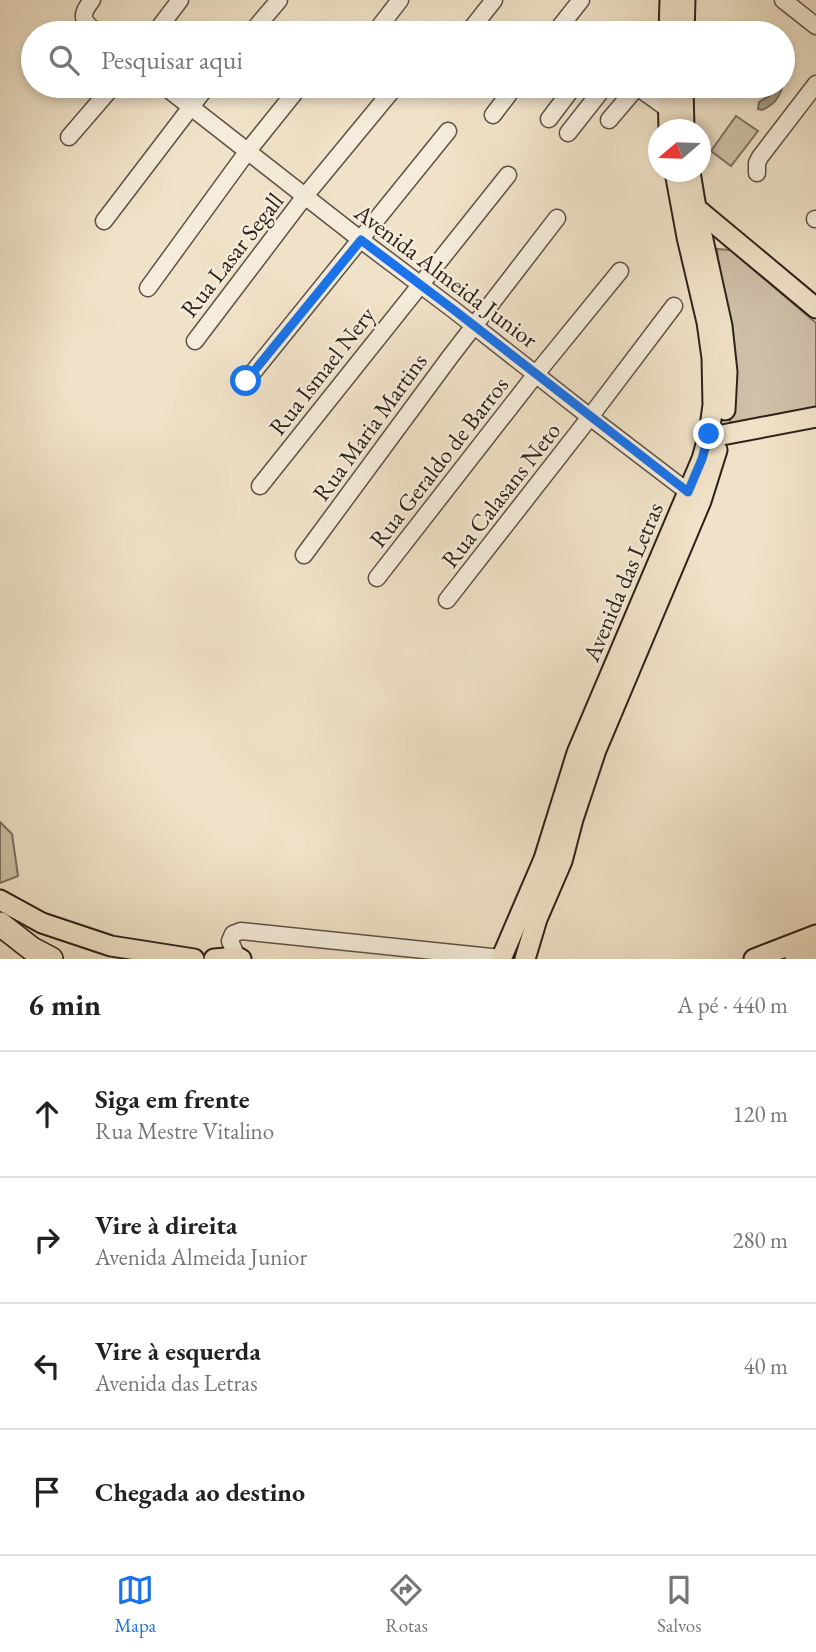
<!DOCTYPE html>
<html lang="pt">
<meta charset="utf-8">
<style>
body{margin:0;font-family:"EB Garamond",serif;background:#f2f2f2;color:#222}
.compass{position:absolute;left:648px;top:119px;width:63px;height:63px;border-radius:50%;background:#fff;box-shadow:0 4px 10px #0003;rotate:251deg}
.stop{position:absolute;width:21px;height:21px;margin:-16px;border:5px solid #1a73e8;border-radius:50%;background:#fff}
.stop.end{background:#1a73e8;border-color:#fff;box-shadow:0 2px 7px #0008}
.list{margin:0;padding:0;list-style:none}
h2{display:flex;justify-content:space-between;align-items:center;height:91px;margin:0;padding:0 28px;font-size:30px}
h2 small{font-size:23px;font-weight:400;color:#767676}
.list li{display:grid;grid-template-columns:46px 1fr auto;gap:21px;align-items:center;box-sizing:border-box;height:126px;padding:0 28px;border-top:2px solid #e0e0e0}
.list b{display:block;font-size:26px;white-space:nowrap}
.list p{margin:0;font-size:23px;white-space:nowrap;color:#767676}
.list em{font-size:23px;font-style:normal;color:#767676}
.icon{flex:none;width:38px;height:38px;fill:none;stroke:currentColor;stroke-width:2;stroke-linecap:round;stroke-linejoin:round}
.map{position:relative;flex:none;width:816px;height:959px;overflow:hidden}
.search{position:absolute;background:#fff;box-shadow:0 4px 10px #0003;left:21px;right:21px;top:21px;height:77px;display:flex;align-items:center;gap:18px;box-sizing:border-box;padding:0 24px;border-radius:38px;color:#767676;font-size:26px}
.sheet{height:595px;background:#fff}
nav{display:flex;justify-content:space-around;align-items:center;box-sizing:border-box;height:98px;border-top:2px solid #e0e0e0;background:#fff;font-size:19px;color:#767676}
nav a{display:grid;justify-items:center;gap:4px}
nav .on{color:#1a73e8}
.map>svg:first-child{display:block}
</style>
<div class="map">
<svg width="816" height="959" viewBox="0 0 816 959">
<rect width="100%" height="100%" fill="#f0e2c8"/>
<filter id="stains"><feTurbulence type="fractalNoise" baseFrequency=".00286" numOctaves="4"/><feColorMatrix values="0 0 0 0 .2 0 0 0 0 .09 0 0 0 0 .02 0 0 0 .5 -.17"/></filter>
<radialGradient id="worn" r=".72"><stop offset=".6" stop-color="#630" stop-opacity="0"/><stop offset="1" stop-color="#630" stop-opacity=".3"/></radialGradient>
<g fill="#cfc1aa" stroke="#7e7262" stroke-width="2">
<polygon points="736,116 758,131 731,166 711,151"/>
<polygon points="717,249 731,250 816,323 816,407 730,423 733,390"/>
<polygon points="0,822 12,834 18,876 0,883"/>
</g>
<path fill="#ada18c" stroke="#796e5e" stroke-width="2" d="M783 80 784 83C779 97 776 104 762 110L758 109 759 102 769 96 771 86H783Z"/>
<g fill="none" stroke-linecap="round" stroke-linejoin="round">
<g stroke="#5d5245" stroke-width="19">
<g id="minor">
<path d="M92 0C79 17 82 21 98 33"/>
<polyline points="783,0 816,26"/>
<polyline points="380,26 400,0"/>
<polyline points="155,33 180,0"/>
<polyline points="251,33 279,0"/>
<polyline points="468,33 494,0"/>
<polyline points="555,33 581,0"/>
<polyline points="164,86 361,240 454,310 590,417 696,498"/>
<polyline points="636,86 668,109"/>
<polyline points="493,115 515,86"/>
<polyline points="549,119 574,86"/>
<polyline points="609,120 637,87"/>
<polyline points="568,133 605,86"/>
<polyline points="69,137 113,86"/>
<polyline points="757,173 757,163 760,157 816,84"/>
<polyline points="815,219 816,219"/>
<polyline points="104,221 207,86"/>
<polyline points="148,288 247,152 300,86"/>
<polyline points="195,341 305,196 395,87"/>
<polyline points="246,381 448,131"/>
<polyline points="260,486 508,175"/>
<polyline points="304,555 450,357 557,218"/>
<polyline points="377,578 536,374 620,271"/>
<polyline points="447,600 590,417 674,306"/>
<polyline points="237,957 230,941 233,934 241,931 501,958"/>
</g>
</g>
<g stroke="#2c2219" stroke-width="23">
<g id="major">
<polyline points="669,33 670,0"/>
<polyline points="684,33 685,0"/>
<polyline points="668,86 669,130"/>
<polyline points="683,86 684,130"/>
<polyline points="690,172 696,208 722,326 727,372 725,410"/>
<polyline points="696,208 816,308"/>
<polyline points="709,434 722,435 816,417"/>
<polyline points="0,900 42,923 111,946 194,959"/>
<polyline points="214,959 237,957 241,959"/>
<polyline points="501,959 544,859 577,753 702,459 709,434 713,405 712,358 707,322 687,237 675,172"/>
<polyline points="525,959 537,919 562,861 573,819 596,750 701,501 717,450"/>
<polyline points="754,959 816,935"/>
<polyline points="795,959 816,951"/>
</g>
</g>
<g stroke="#2c2219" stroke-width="26">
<polyline id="highway" points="0,924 32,949 51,959"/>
</g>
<use href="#minor" stroke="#f5ecdb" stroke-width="16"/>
<use href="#major" stroke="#f0e2c8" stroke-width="19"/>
<use href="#highway" stroke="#f0e2c8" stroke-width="23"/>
</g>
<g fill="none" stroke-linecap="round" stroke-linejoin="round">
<polyline stroke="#1a73e8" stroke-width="9" points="246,381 361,240 454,310 688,492 702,459 709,434"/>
</g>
<g text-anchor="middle" stroke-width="5" stroke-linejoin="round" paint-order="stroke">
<g font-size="24" fill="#2c2219" stroke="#f5ecdb">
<text transform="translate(232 255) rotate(-52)" y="8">Rua Lasar Segall</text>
<text transform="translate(446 276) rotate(37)" y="8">Avenida Almeida Junior</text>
<text transform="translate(322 371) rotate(-52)" y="8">Rua Ismael Nery</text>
<text transform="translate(370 427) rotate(-54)" y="8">Rua Maria Martins</text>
<text transform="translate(439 462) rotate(-52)" y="8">Rua Geraldo de Barros</text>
<text transform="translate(501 495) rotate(-52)" y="8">Rua Calasans Neto</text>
<text transform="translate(623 582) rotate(-67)" y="8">Avenida das Letras</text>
</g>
</g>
<rect width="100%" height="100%" filter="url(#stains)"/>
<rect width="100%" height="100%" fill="url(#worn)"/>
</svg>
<svg class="compass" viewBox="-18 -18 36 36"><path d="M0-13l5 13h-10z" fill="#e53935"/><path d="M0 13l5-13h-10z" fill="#767676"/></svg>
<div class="stop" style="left:246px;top:381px"></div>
<div class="stop end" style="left:709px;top:434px"></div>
<div class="search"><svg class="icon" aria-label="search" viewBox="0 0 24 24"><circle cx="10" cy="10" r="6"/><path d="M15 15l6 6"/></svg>Pesquisar aqui</div>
</div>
<section class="sheet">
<h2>6 min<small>A pé · 440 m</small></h2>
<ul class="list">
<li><svg class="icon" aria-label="ahead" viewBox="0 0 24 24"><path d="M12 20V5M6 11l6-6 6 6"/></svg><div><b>Siga em frente</b><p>Rua Mestre Vitalino</p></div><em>120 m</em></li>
<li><svg class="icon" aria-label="right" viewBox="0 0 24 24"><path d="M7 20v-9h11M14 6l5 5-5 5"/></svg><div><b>Vire à direita</b><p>Avenida Almeida Junior</p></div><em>280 m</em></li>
<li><svg class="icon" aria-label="left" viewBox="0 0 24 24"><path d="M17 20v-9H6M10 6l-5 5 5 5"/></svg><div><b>Vire à esquerda</b><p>Avenida das Letras</p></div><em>40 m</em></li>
<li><svg class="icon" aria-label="arrive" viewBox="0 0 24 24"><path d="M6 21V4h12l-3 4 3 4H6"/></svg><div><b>Chegada ao destino</b></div></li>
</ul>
</section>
<nav>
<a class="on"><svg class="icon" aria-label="map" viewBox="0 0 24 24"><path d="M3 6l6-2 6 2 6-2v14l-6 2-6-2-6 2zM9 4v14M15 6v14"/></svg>Mapa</a>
<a><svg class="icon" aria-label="directions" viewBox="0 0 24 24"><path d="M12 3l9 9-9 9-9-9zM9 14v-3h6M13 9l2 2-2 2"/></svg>Rotas</a>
<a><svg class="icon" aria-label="saved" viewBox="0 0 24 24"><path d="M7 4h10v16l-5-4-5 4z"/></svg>Salvos</a>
</nav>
